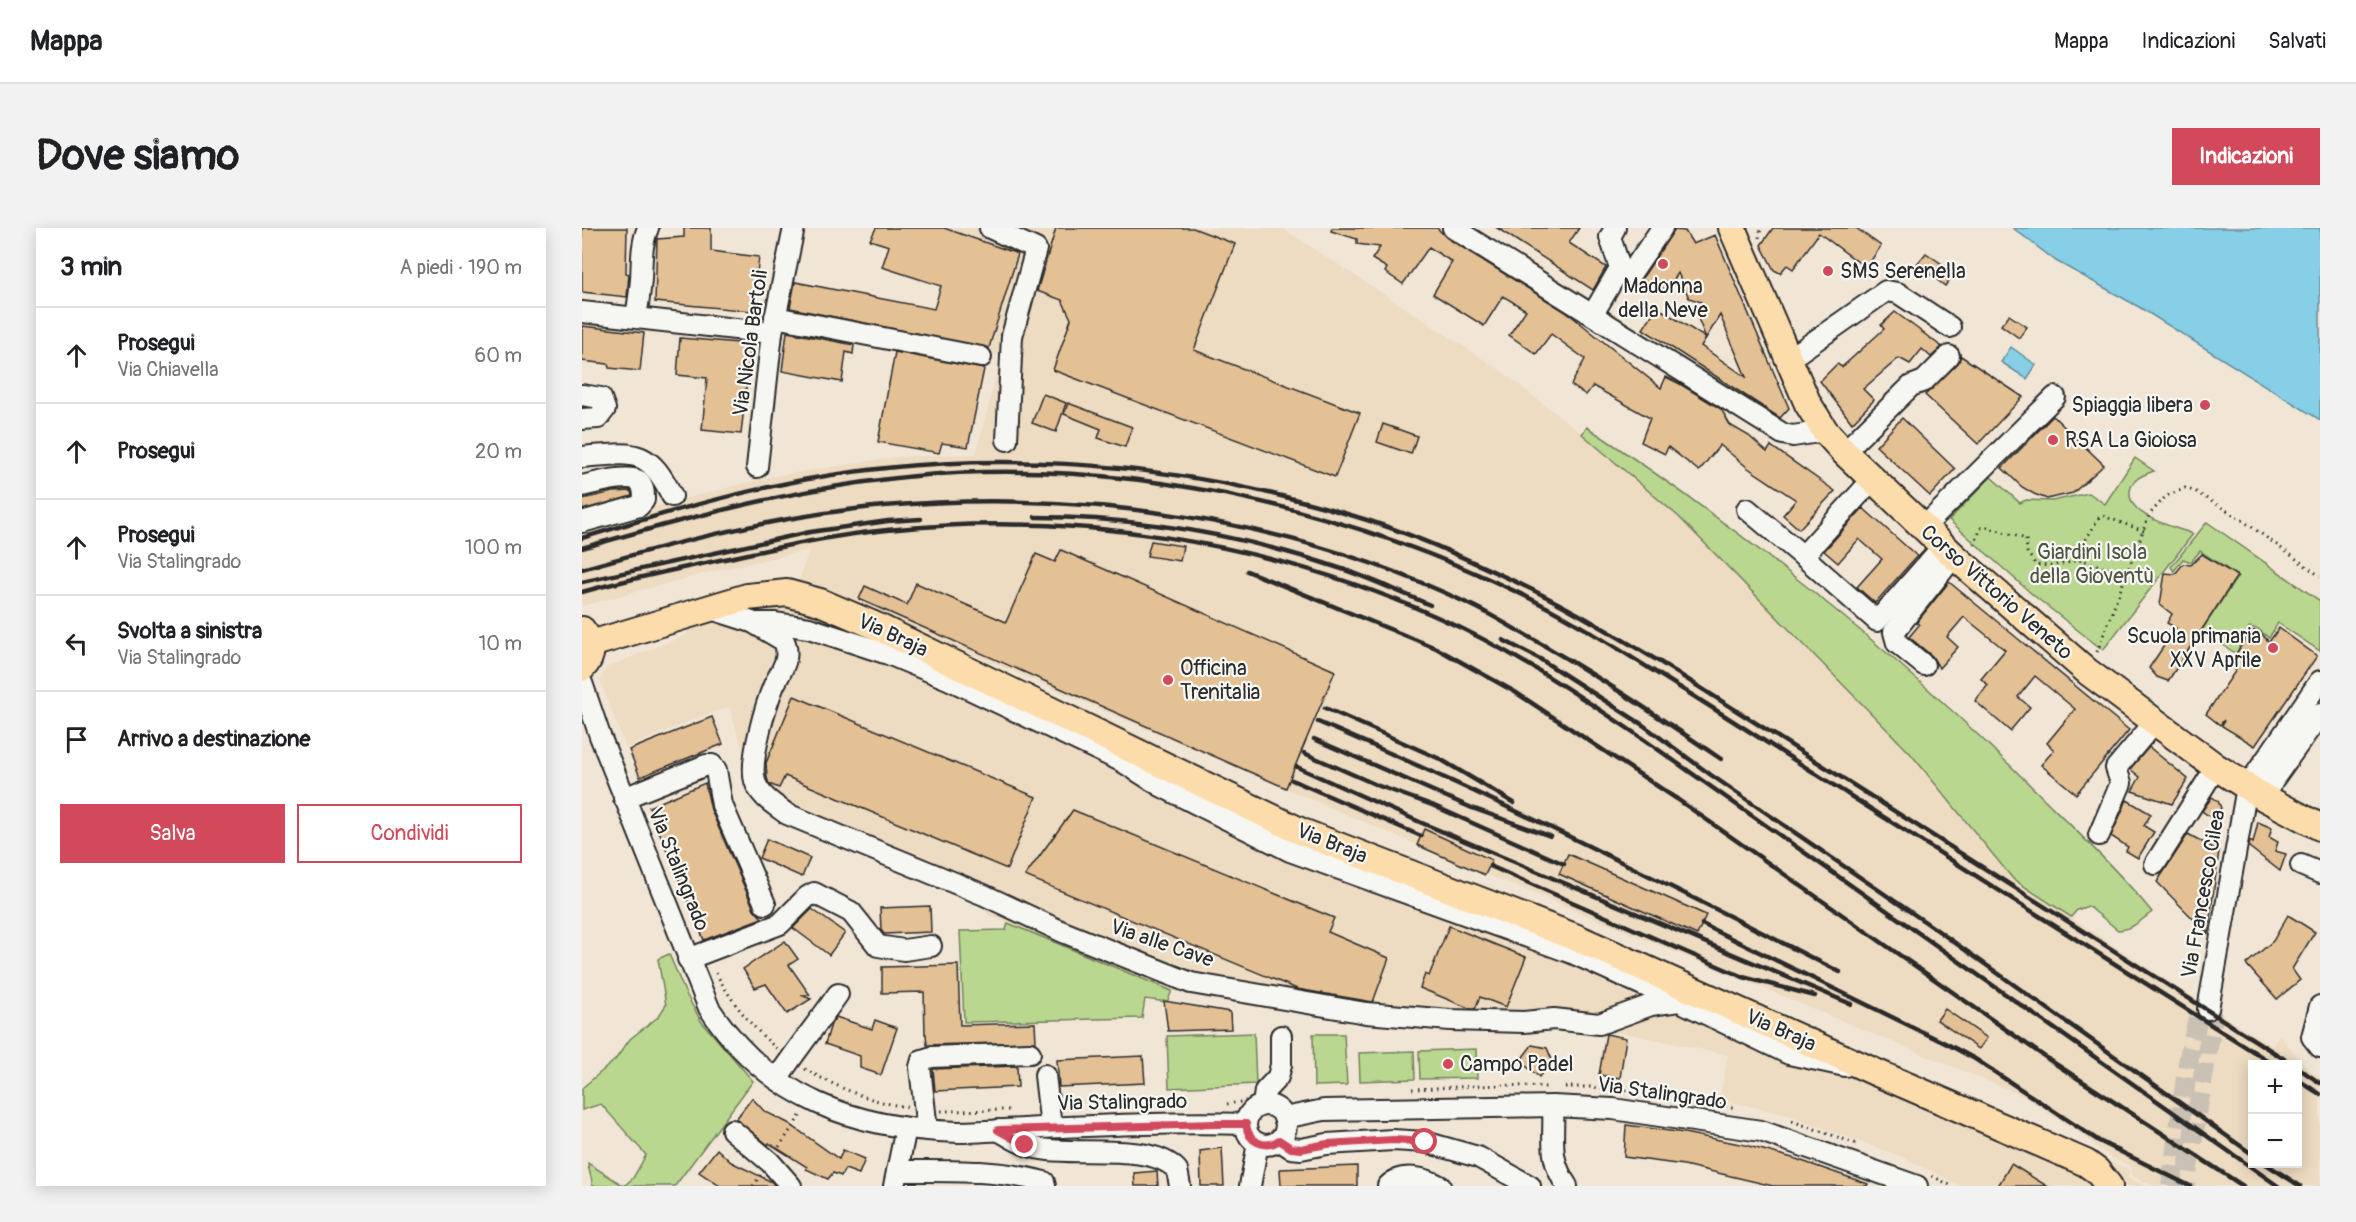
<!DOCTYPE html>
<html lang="it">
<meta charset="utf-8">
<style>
body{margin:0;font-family:Pangolin,sans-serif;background:#f2f2f2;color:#202124}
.controls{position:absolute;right:18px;bottom:18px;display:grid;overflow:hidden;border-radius:0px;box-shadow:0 3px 15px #0003}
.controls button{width:54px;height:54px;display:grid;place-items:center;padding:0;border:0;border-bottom:2px solid #e0e0e0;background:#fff;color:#202124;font:30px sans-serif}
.stop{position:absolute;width:18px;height:18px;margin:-14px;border:4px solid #d1495b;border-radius:50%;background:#fff}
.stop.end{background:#d1495b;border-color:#fff;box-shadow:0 2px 6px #0008}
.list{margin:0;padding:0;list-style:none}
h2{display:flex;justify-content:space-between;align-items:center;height:78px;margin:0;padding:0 24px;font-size:26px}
h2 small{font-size:20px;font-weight:400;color:#757577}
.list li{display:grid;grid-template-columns:39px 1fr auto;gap:18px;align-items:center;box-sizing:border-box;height:96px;padding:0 24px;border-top:2px solid #e0e0e0}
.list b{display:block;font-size:22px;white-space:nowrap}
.list p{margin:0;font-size:20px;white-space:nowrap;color:#757577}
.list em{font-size:20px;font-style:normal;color:#757577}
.actions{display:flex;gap:12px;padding:18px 24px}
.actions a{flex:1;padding:14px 0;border:2px solid #d1495b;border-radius:0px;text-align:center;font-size:21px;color:#d1495b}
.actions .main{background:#d1495b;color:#fff}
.icon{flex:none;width:33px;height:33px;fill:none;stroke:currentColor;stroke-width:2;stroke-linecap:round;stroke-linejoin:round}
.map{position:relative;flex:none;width:1738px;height:958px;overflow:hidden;border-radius:0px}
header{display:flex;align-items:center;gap:36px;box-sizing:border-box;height:84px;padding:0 30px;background:#fff;border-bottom:2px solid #e0e0e0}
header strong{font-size:28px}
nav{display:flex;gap:33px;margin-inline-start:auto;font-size:21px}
.intro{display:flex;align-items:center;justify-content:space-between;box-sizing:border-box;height:144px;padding:0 36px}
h1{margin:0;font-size:42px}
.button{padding:15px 27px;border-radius:0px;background:#d1495b;color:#fff;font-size:21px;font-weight:700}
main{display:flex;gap:36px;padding:0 36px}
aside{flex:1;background:#fff;border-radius:0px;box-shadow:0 3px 15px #0003}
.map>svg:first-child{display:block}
</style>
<header>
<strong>Mappa</strong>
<nav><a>Mappa</a><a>Indicazioni</a><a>Salvati</a></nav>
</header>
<div class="intro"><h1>Dove siamo</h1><a class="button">Indicazioni</a></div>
<main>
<aside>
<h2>3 min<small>A piedi · 190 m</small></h2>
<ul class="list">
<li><svg class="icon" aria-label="ahead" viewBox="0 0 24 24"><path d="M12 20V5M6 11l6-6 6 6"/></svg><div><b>Prosegui</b><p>Via Chiavella</p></div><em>60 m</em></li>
<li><svg class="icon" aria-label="ahead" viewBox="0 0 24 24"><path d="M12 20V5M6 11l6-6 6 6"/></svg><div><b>Prosegui</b></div><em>20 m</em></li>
<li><svg class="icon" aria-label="ahead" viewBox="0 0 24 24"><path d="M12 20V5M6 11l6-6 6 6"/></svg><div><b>Prosegui</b><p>Via Stalingrado</p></div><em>100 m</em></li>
<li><svg class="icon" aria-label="left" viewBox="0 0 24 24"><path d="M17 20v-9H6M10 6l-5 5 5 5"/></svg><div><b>Svolta a sinistra</b><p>Via Stalingrado</p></div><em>10 m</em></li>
<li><svg class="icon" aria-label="arrive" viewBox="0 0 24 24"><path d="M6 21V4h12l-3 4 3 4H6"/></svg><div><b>Arrivo a destinazione</b></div></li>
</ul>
<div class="actions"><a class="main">Salva</a><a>Condividi</a></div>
</aside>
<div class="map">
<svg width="1738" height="958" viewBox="0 0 1738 958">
<rect width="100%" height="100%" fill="#f1e6d6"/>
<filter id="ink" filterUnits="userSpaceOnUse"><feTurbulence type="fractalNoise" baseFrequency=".0167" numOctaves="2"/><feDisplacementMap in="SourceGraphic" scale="12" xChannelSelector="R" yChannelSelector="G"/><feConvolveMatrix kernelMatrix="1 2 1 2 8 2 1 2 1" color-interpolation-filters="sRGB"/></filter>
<g filter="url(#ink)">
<g fill="#eddbc2" fill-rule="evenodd">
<path d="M362 0H700L918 142 1000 206 1097 289 1328 525 1431 651 1615 772 1690 818 1698 807 1725 841 1738 849V958H1572L1550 948V939L1526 928 1506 911 1439 867 854 625 217 352 227 322 136 342 0 378V301L79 277 186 249 314 229 394 226 419 128 407 125 436 26ZM1670 836H1716V936H1670Z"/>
<polygon points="182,352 215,357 427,451 523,490 660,560 719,594 770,614 883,650 950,675 1123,750 1226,798 1334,853 1548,942 1545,950 1565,958 1379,958 1320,929 1209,888 1137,871 1146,827 1042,805 1013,803 981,796 972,801 719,786 623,771 590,763 406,687 402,676 182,583 167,566 163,549 161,523 147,479 128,485 44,520 18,453 25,439 104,407 126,364"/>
</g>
<g fill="#bad78f" stroke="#72815d" stroke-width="1.5">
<path d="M1005 199C1165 305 1312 422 1448 557 1490 599 1533 639 1570 684 1560 692 1549 702 1536 702L1506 678 1495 682 1489 689 1431 651 1328 525 1097 289 1000 206Z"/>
<path d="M1553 230 1572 243C1561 247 1549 251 1548 264 1546 289 1593 299 1611 306L1521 422 1451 367 1367 292 1409 249 1438 275 1444 272 1470 273 1507 265 1523 276Z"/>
<polygon points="1625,294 1738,373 1738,423 1696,395 1687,410 1676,401 1667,399 1654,426 1620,402 1656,348 1618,323 1609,334 1601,331 1592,343 1589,339"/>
<polygon points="426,695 590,763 585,774 563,771 560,790 382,794 378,703 424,702"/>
<path d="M87 726 103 764 119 793 171 853 93 958H10C11 949 6 944 6 935L42 958 51 950 64 927 19 876 0 882V860L33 832 48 811 76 789 84 777 76 731Z"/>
<polygon points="672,805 674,856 587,860 585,808"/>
<polygon points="731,806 762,806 765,857 732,858"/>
<polygon points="894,821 895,850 838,851 837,823"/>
<polygon points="832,823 833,851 778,853 777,825"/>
</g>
<g fill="#86cfe7" stroke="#628d9c" stroke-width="1.5">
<polygon points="1431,0 1738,0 1738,192 1557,79 1474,33"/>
<polygon points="1429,119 1454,137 1445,151 1419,134"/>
</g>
<g fill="#e4c095" stroke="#2b2b2b" stroke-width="1.5">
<polygon points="0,0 45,0 44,45 47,46 45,69 0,64"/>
<polygon points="102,0 129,0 129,23 177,29 170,83 73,74 75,11 102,9"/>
<polygon points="294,0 362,0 436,26 407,120 208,80 213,54 352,81 359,58 300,39 307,18 288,12"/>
<polygon points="474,0 611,0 653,16 612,122 778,185 753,249 471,142 489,91 480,72 455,63"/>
<polygon points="750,0 855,0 865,10 987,86 1079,160 1084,149 1098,156 1139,181 1148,197 1167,208 1185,224 1189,218 1253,263 1217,301 1201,287 1214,272 1166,240 1138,217 1117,243 1086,219 1083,226 1059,214 1068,190 1011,158 1004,167 989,157 1003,131 969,106 954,126 927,107 944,82 921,68 902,98 851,66 870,34 847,19 821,56 803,44 805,40 790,31 798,19 775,16 775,11 749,3"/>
<polygon points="915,0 997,0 987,15 1024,39 1011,62"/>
<polygon points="1191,0 1274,0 1299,18 1284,40 1237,5 1211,41 1205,37 1198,45 1192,42 1179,17"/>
<polygon points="1092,2 1103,3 1111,16 1133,7 1207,180 1198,190 1061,101 1075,79 1124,110 1119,118 1164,149 1138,87 1124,110 1115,88 1119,74 1107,70 1096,45 1085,62 1059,52"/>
<polygon points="1344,25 1373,45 1363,58 1335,36"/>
<polygon points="1313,84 1360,119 1349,129 1340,121 1328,136 1317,130 1281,161 1292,172 1270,195 1238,153 1255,136 1260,139 1302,101 1299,97"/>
<polygon points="1427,87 1445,99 1437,110 1419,97"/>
<polygon points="0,98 62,105 58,143 27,140 26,136 0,133"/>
<polygon points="205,104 272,117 271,126 264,124 260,154 200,143"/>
<polygon points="98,110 169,116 159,206 120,202 125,150 95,147"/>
<polygon points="313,124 402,141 386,219 360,215 357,225 296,214"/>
<polygon points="1379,128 1441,169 1396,216 1343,167 1375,136"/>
<polygon points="461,166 484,175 474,204 450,195"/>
<polygon points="486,175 550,199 543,219 516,210 519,201 482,186"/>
<polygon points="1471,188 1522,237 1491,265 1465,271 1452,266 1440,259 1420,240"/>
<polygon points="1320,190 1373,241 1348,268 1294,218"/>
<polygon points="801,196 835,208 829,226 795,214"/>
<polygon points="49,263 50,268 0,282 0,271 31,264"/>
<polygon points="1281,280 1335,328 1293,375 1275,359 1300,331 1277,311 1256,335 1242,323"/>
<polygon points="569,313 601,318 598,333 565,328"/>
<polygon points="479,322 753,443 704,560 277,371 283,358 325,377 334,355 424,394 454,326 473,334"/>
<polygon points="1620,326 1655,348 1586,453 1575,449 1567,440 1594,400 1585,395 1590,386 1578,377 1583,345 1593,346 1601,336 1609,337"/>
<polygon points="1367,354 1547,502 1494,566 1459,537 1472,522 1465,515 1493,481 1453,448 1436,469 1448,479 1428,503 1393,473 1406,457 1399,451 1423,422 1382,389 1365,409 1376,419 1357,440 1350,428 1327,409 1337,397 1335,394"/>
<polygon points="1697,400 1735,428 1673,518 1640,498 1642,492 1638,497 1624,486 1654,442 1647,437 1669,402 1678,404 1687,414"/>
<polygon points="212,468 454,569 425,641 203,548 197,560 187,556 185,550 184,535"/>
<polygon points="130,489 141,516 58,549 47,522"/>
<polygon points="1567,519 1606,551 1590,576 1550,563 1558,549 1548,541"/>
<polygon points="123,555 129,582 172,681 180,690 122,712 67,579"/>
<polygon points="1630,569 1636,573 1639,580 1635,586 1628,589 1620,583"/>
<polygon points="1545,572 1569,586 1562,598 1572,604 1556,630 1544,623 1546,619 1529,608"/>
<polygon points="491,582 752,690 746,704 807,730 791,774 715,761 443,648"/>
<polygon points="1676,594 1690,600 1687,609 1696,614 1693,623 1704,626 1698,643 1667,619 1668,613 1671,615"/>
<polygon points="842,601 910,632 903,647 835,617"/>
<polygon points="1606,606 1637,623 1626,706 1575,654"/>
<polygon points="185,611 228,630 220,649 177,630"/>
<polygon points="986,626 1124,687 1115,707 977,646"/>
<polygon points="348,678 349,704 302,706 299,702 298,680"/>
<polygon points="230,681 263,705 247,727 211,700"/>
<polygon points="1706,687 1733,704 1710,741 1718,752 1695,771 1664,736 1691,713"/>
<polygon points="867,698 944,729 924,779 898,769 893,781 889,781 838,760 843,746 847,748"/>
<polygon points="203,713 216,731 207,737 228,767 219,767 229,771 205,786 184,756 173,760 161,741"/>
<polygon points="376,737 378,797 453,795 454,814 345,817 344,806 343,806 342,764 300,765 300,739"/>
<polygon points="582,773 648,784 649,801 586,803"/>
<polygon points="1363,781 1405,810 1397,821 1355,792"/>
<polygon points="254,789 290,801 293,792 315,800 299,847 278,840 278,828 243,816 249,796"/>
<polygon points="1024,806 1044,810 1038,850 1017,847"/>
<polygon points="950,817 965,820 970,832 957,849 938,833"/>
<polygon points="561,828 563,855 477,859 475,832"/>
<polygon points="435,838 436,859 353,863 351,841"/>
<polygon points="170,870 182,883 206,895 257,931 261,922 283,931 277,946 263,941 259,948 251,945 246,951 224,941 225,939 187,915 186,917 154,891"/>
<polygon points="1044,897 1102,905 1163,917 1214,931 1286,956 1285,958 1191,958 1102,937 1042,929"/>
<polygon points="640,920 642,958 619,958 618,923"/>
<polygon points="135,921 149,934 190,954 193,958 138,958 117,944"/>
<polygon points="1429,936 1465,958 1416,958"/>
<polygon points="775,938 775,958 699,958 698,941"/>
<polygon points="575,943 576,958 553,958 552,945"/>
</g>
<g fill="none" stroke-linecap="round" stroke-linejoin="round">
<polyline stroke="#c9c1b4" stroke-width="20" stroke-dasharray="20 10" stroke-linecap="butt" points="1589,958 1607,829 1616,790 1626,781 1630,789 1630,795 1603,958"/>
<g stroke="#2b2b2b" stroke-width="24">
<g id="minor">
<polyline points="408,0 454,21 430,108 425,212"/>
<polyline points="871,0 1201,206 1211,208 1243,203"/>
<polyline points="1047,48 1080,0"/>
<polyline points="0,84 190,105"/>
<polyline points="1011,86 1038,40 1028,9 1033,0"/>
<path d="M54 89C56 77 58 64 59 51 60 34 59 16 66 0"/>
<polyline points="193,89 399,129"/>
<polyline points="1207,131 1304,63 1316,65 1368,99"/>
<polyline points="0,167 19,170 23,181 16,190 0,191"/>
<polyline points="1262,224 1329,158 1342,153 1367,128"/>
<path d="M0 229C50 225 66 218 90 268"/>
<polyline points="175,239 190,105 212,0"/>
<polyline points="1290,252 1221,328 1295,393 1361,318"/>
<path d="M0 258C12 255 47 246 57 253 62 258 62 265 62 272L57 278 0 294"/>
<polyline points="1165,281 1221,328"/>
<polyline points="1341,300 1473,169"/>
<path d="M126 380 170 394 202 413C205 419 205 425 204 431 202 440 196 449 192 457 184 476 167 533 173 553 177 568 193 577 205 586L402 667 481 704 609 755 784 785 868 792 942 794 972 791 1017 796 1069 777 1097 773 1207 826 1263 838"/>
<polyline points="176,395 192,395 227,400 306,426 366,451 541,534 579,558 708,623 990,725 1096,773"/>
<polyline points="1342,437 1315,415 1312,404 1372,328"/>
<path d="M0 455 18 508 127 780C187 871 273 901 377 904 404 904 432 901 459 900 527 897 596 894 664 896"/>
<polyline points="42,570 124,537 130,537 134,542 140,577 183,676"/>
<polyline points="1683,570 1691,552 1738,486"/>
<polyline points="1517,607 1539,555 1534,540 1572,495"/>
<polyline points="1573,636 1634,539"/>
<polyline points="1719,637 1738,645"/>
<polyline points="106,731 198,696 225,669 232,665 269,684 296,718 322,722 349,718"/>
<polyline points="1738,778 1730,809 1738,819"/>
<polyline points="1626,781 1665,559 1738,453"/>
<polyline points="463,847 469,899"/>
<path d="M195 851C214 822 236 795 256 766"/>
<polyline points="681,877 683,863 696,849 699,837 699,808"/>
<circle cx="684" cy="897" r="20"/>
<path d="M971 878C973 910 965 929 985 958"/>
<polyline points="702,890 742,882 971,878 1031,881 1179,903 1335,958"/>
<polyline points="150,902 188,934 209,958"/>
<polyline points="345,902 338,839 340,832 350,829 448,825"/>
<path d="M416 902C428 909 440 917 454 920 490 929 569 913 595 942L598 958"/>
<polyline points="697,912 709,920 719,921 745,916 811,912 843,914 896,929 948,958"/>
<path d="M315 943C365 943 414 941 462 954L463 958"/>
<polyline points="312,958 324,900"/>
<polyline points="668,958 676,915"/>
<path d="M806 958C819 944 843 950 858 958"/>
</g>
</g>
<g stroke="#2b2b2b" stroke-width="30">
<g id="major">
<polyline points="1150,0 1226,176 1243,203 1262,224 1372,328 1506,444 1634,539 1683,570 1738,599"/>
<polyline points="9,416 165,369 205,365 238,374 294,398 720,604 995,710 1293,844 1504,935 1515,943 1527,958"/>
<path d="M0 440C12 428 11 415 0 402"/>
</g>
</g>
<g stroke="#2b2b2b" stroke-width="3" stroke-dasharray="1.5 4.5" stroke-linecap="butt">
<polyline points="1177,10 1179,0"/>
<polyline points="1392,317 1399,300 1405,299 1444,311 1445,324 1454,337 1469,338 1500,332 1544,347"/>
<polyline points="1491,332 1517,290 1521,288 1562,303"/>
<polyline points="1515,424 1567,287 1584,268 1599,262 1603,260 1614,264 1660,292 1738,348"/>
<path d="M134 745C150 775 170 799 195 821"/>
<path d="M223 841C254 859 289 874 325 879"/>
<polyline points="983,859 1008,859 1091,865 1154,880"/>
<polyline points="830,861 920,857 964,859"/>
<polyline points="645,876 665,873"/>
<polyline points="359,883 427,882"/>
<polyline points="1210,893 1275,916"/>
<polyline points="197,919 220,885"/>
<polyline points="1350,948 1370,958"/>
<polyline points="171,958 179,947"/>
</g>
<use href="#minor" stroke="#f6f6f2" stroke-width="20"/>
<use href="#major" stroke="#fddcac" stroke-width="26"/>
<g stroke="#2b2b2b" stroke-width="4.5">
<path d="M453 289C557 289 664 308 763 342 792 352 820 365 848 377"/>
<path d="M0 310C63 291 126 272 191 258 383 217 585 230 772 288 823 303 872 325 919 347 975 372 1026 403 1078 434L1710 836"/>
<path d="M0 320C131 282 264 247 401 244 588 240 773 286 941 367 986 389 1028 416 1070 442 1136 483 1201 525 1267 567 1408 657 1550 747 1691 836"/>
<path d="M0 341C98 313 200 287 302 278 498 261 709 290 887 376 905 384 922 395 940 405 1009 443 1074 487 1139 531"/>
<polyline points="665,343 854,420 933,464 1095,571 1466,831 1661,958"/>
<polyline points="0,354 228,304 306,293 339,291"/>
<path d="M0 364C50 350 101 340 152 329 202 318 253 307 305 302 491 283 681 312 853 388 924 419 989 462 1054 506L1696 958"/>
<polyline points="921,412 958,431 1061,497 1129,547 1355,702 1670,926"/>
<polyline points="743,480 858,531 932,575"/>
<path d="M736 494C914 569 1086 657 1258 744"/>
<polyline points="732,511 890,580 968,608"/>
<polyline points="722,525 797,558 850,577 982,636"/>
<polyline points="715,539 840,595 1269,776"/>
<polyline points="710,552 839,608"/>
<polyline points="908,638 1161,749 1233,768"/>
<polyline points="1120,696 1367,817 1393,831 1517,913 1608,958"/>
<polyline points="1716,840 1738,855"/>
<polyline points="1716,852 1738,866"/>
<polyline points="1684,936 1718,958"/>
</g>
</g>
</g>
<g fill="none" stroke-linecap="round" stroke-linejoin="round" filter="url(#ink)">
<path stroke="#d1495b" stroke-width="8" d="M443 917 416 902 634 896H664C666 914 683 922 697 912L709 920 719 921 745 916 811 912 843 914"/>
</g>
<g fill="#d1495b" stroke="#f6f6f2" stroke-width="2">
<circle cx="1081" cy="36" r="6"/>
<circle cx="1246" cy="43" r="6"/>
<circle cx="1623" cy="177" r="6"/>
<circle cx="1471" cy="212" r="6"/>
<circle cx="1691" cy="420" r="6"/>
<circle cx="586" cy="452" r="6"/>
<circle cx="866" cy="836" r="6"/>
</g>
<g text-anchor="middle" stroke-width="4.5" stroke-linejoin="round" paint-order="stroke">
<g font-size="21" fill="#2b2b2b" stroke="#f6f6f2" text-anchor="start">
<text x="1258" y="50">SMS Serenella</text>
<text x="1081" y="65" text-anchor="middle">Madonna<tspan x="1081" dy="24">della Neve</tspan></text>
<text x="1611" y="184" text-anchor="end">Spiaggia libera</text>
<text x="1483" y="219">RSA La Gioiosa</text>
<text x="1679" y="415" text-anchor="end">Scuola primaria<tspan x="1679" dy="24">XXV Aprile</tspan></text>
<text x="598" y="447">Officina<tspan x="598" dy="24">Trenitalia</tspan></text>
<text x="878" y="843">Campo Padel</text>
</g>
<g font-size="21" fill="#2b2b2b" stroke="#f6f6f2">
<text transform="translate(168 115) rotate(-82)" y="7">Via Nicola Bartoli</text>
<text transform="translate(1415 364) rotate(41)" y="7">Corso Vittorio Veneto</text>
<text transform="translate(311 407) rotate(25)" y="7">Via Braja</text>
<text transform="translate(750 615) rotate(22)" y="7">Via Braja</text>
<text transform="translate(97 641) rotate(68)" y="7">Via Stalingrado</text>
<text transform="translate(1621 666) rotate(-80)" y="7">Via Francesco Cilea</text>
<text transform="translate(580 715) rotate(19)" y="7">Via alle Cave</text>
<text transform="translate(1199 802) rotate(24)" y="7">Via Braja</text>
<text transform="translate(1080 865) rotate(8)" y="7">Via Stalingrado</text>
<text transform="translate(540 874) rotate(-1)" y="7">Via Stalingrado</text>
</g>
<g font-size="21" fill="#4f5644" stroke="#f6f6f2">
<text x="1510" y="331">Giardini Isola<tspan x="1510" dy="24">della Gioventù</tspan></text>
</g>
</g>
</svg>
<div class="controls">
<button>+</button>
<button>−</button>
</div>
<div class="stop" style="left:843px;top:914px"></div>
<div class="stop end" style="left:443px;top:917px"></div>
</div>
</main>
